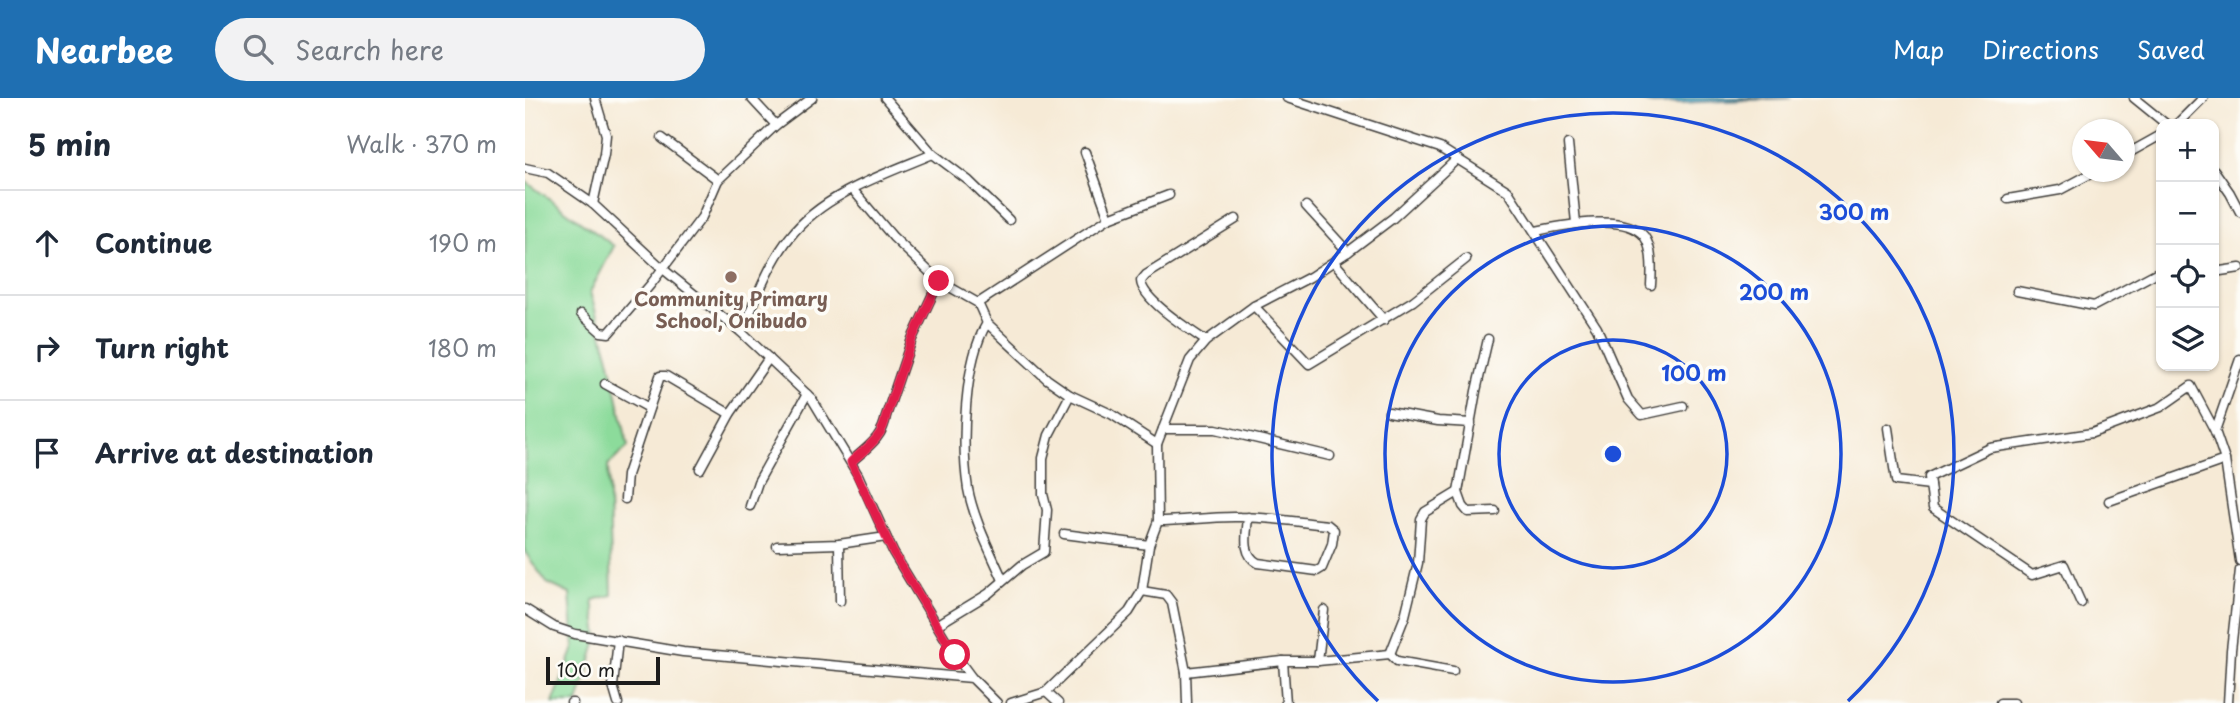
<!DOCTYPE html>
<meta charset="utf-8">
<style>
body{margin:0;font-family:"Playpen Sans",sans-serif;background:#f2f2f3;color:#1f2937}
.controls{position:absolute;right:21px;top:21px;display:grid;overflow:hidden;border-radius:14px;box-shadow:0 2px 5px #0004}
.controls button{width:63px;height:63px;display:grid;place-items:center;padding:0;border:0;border-bottom:2px solid #e0e1e3;background:#fff;color:#1f2937;font:35px sans-serif}
.compass{position:absolute;left:1547px;top:21px;width:63px;height:63px;border-radius:50%;background:#fff;box-shadow:0 2px 5px #0004;rotate:298deg}
.scale{position:absolute;left:21px;bottom:18px;width:114px;box-sizing:border-box;padding-left:7px;border:4px solid #1c1c1c;border-top:0;font-size:19px;line-height:24px;white-space:nowrap;color:#1c1c1c;-webkit-text-stroke:5px #fdfcf7;paint-order:stroke}
.stop{position:absolute;width:21px;height:21px;margin:-16px;border:5px solid #e11d48;border-radius:50%;background:#fff}
.stop.end{background:#e11d48;border-color:#fff;box-shadow:0 2px 7px #0008}
.list{margin:0;padding:0;list-style:none}
h2{display:flex;justify-content:space-between;align-items:center;height:91px;margin:0;padding:0 28px;font-size:30px}
h2 small{font-size:23px;font-weight:400;color:#747a83}
.list li{display:grid;grid-template-columns:46px 1fr auto;gap:21px;align-items:center;box-sizing:border-box;height:105px;padding:0 28px;border-top:2px solid #e0e1e3}
.list b{display:block;font-size:26px;white-space:nowrap}
.list em{font-size:23px;font-style:normal;color:#747a83}
.icon{flex:none;width:38px;height:38px;fill:none;stroke:currentColor;stroke-width:2;stroke-linecap:round;stroke-linejoin:round}
.map{position:relative;flex:none;width:1715px;height:605px;overflow:hidden}
header{display:flex;align-items:center;gap:42px;box-sizing:border-box;height:98px;padding:0 35px;background:#1f6fb2;color:#fff}
header strong{font-size:33px}
nav{display:flex;gap:38px;margin-inline-start:auto;font-size:24px}
.search{width:490px;height:63px;background:#f2f2f3;display:flex;align-items:center;gap:18px;box-sizing:border-box;padding:0 24px;border-radius:38px;color:#747a83;font-size:26px}
main{display:flex}
aside{flex:1;background:#fff}
.map>svg:first-child{display:block}
</style>
<header>
<strong>Nearbee</strong>
<div class="search"><svg class="icon" aria-label="search" viewBox="0 0 24 24"><circle cx="10" cy="10" r="6"/><path d="M15 15l6 6"/></svg>Search here</div>
<nav><a>Map</a><a>Directions</a><a>Saved</a></nav>
</header>
<main>
<aside>
<h2>5 min<small>Walk · 370 m</small></h2>
<ul class="list">
<li><svg class="icon" aria-label="ahead" viewBox="0 0 24 24"><path d="M12 20V5M6 11l6-6 6 6"/></svg><div><b>Continue</b></div><em>190 m</em></li>
<li><svg class="icon" aria-label="right" viewBox="0 0 24 24"><path d="M7 20v-9h11M14 6l5 5-5 5"/></svg><div><b>Turn right</b></div><em>180 m</em></li>
<li><svg class="icon" aria-label="arrive" viewBox="0 0 24 24"><path d="M6 21V4h12l-3 4 3 4H6"/></svg><div><b>Arrive at destination</b></div></li>
</ul>
</aside>
<div class="map">
<svg width="1715" height="605" viewBox="0 0 1715 605">
<rect width="100%" height="100%" fill="#fdfcf7"/>
<filter id="ink" filterUnits="userSpaceOnUse"><feTurbulence type="fractalNoise" baseFrequency=".0143" numOctaves="2"/><feDisplacementMap in="SourceGraphic" scale="14" xChannelSelector="R" yChannelSelector="G"/><feConvolveMatrix kernelMatrix="1 2 1 2 8 2 1 2 1" color-interpolation-filters="sRGB"/></filter>
<filter id="wash" filterUnits="userSpaceOnUse"><feTurbulence type="fractalNoise" baseFrequency=".00686" numOctaves="4" result="noise"/><feDisplacementMap in="SourceGraphic" scale="28" xChannelSelector="R" yChannelSelector="G"/><feGaussianBlur stdDeviation="1.57" result="paint"/><feColorMatrix in="noise" values="0 0 0 0 0 0 0 0 0 0 0 0 0 0 0 0 0 1.4 0 .05"/><feComposite in="paint" operator="in"/></filter>
<g filter="url(#wash)">
<rect width="100%" height="100%" fill="#f6ead6"/>
<polygon fill="#8cdb9b" stroke="#547c5c" stroke-width="2" points="0,83 89,148 65,194 85,264 103,349 83,367 87,497 68,502 73,539 53,605 28,605 49,550 45,496 22,485 0,454"/>
<polygon fill="#49aac8" stroke="#326372" stroke-width="2" points="1103,0 1267,0 1128,6"/>
</g>
<g filter="url(#ink)">
<g fill="none" stroke-linecap="round" stroke-linejoin="round">
<g stroke="#3d3b38" stroke-width="11">
<g id="minor">
<polyline points="226,0 251,27"/>
<polyline points="360,0 408,56 444,83 484,122"/>
<polyline points="762,0 915,50 983,93 1072,230 1103,301 1117,317 1158,308"/>
<polyline points="1609,0 1641,26"/>
<polyline points="1652,26 1678,0"/>
<polyline points="137,40 193,82"/>
<polyline points="1043,46 1051,125"/>
<polyline points="560,54 584,120"/>
<polyline points="1600,57 1636,37"/>
<polyline points="0,70 23,75 68,106 138,171 216,234 287,301 333,377 368,454 430,557 447,580"/>
<polyline points="1689,72 1705,95 1715,114"/>
<polyline points="328,92 368,139 414,183 453,205 462,225 522,281 545,297 586,316 632,346"/>
<polyline points="1483,101 1535,92 1569,74"/>
<polyline points="68,106 79,56 81,37 70,0"/>
<polyline points="781,108 823,154"/>
<path d="M1011 133C1036 128 1101 114 1119 138 1128 150 1127 172 1126 187"/>
<polyline points="809,164 859,222"/>
<polyline points="1689,174 1715,170"/>
<polyline points="1492,193 1569,208 1631,175 1636,175"/>
<polyline points="453,205 584,120 644,97"/>
<polyline points="729,208 784,266 888,203 941,161"/>
<polyline points="56,216 76,234 84,235 126,186 177,119 193,82 251,27 287,0"/>
<path d="M462 225C439 263 436 347 443 391 449 422 465 453 478 482"/>
<path d="M216 234C231 203 243 166 265 139 298 96 360 76 408 56"/>
<polyline points="963,241 951,293 933,394 938,408 943,414 970,413"/>
<path d="M681 243C665 232 617 202 616 183L621 177 711 121"/>
<polyline points="80,286 124,310"/>
<polyline points="864,314 913,323 946,325"/>
<polyline points="1363,330 1371,383 1405,387"/>
<polyline points="638,331 691,331 805,358"/>
<polyline points="1690,333 1715,261"/>
<path d="M326 364C341 350 358 340 361 318L387 241 414 183"/>
<polyline points="175,371 205,316 244,260"/>
<polyline points="100,401 102,377 135,278 141,278 205,316"/>
<polyline points="1584,403 1700,362"/>
<polyline points="225,408 233,384 282,296"/>
<path d="M633 423C660 423 688 418 715 419 744 419 774 424 803 427L809 432 807 446 797 470 792 473 733 465C716 456 722 435 723 419"/>
<polyline points="539,436 624,447"/>
<polyline points="314,446 315,503"/>
<polyline points="252,448 314,446 361,439"/>
<polyline points="617,493 641,497 647,505 661,574 662,605"/>
<polyline points="1556,505 1539,467 1507,477 1408,410 1404,379 1465,350 1567,335 1636,309 1666,288 1690,333 1700,362 1715,463"/>
<polyline points="0,511 29,529 50,536 158,554 447,580 472,605"/>
<polyline points="412,527 463,496 497,467 519,454 522,412 518,396 518,360 524,337 545,297"/>
<polyline points="93,542 88,588 93,605"/>
<polyline points="865,556 880,518 893,465 896,421 900,414 933,394"/>
<polyline points="865,556 872,563 928,573"/>
<polyline points="758,563 761,605"/>
<polyline points="793,563 799,512"/>
<polyline points="661,574 758,563 793,563 865,556"/>
<polyline points="521,594 533,605"/>
<polyline points="46,605 48,605"/>
<polyline points="486,605 521,594 604,514 617,493 624,447 633,423 632,346 665,262 681,243 729,208 785,179 823,154 868,120 931,62"/>
<polyline points="1475,605 1489,605"/>
<polyline points="1703,605 1706,552 1715,472"/>
</g>
</g>
<use href="#minor" stroke="#fff" stroke-width="8"/>
</g>
</g>
<g fill="none" stroke-linecap="round" stroke-linejoin="round" filter="url(#ink)">
<path stroke="#e11d48" stroke-width="9" d="M414 183 387 241 361 318C358 340 341 350 326 364L368 454 430 557"/>
</g>
<g fill="none" stroke="#1d4ed8" stroke-width="3.5">
<circle cx="1088" cy="356" r="114"/>
<circle cx="1088" cy="356" r="228"/>
<path d="M853 603A341 341 0 1 1 1323 603"/>
</g>
<circle fill="#8d6e63" stroke="#fdfcf7" stroke-width="2.5" cx="206" cy="179" r="7"/>
<g text-anchor="middle" stroke-width="7" stroke-linejoin="round" paint-order="stroke">
<g font-size="19" font-weight="bold" fill="#785e54" stroke="#fdfcf7">
<text x="206" y="208">Community Primary<tspan x="206" dy="22">School, Onibudo</tspan></text>
</g>
</g>
<circle cx="1088" cy="356" r="10" fill="#1d4ed8" stroke="#fdfcf7" stroke-width="3.5"/>
<g font-size="21" text-anchor="middle" font-weight="bold" fill="#1d4ed8" stroke="#fdfcf7" stroke-width="7" stroke-linejoin="round" paint-order="stroke">
<text x="1329" y="122">300 m</text>
<text x="1249" y="202">200 m</text>
<text x="1169" y="283">100 m</text>
</g>
</svg>
<div class="controls">
<button>+</button>
<button>−</button>
<button><svg class="icon" aria-label="locate" viewBox="0 0 24 24"><circle cx="12" cy="12" r="6"/><path d="M12 2v4M12 18v4M2 12h4M18 12h4"/></svg></button>
<button><svg class="icon" aria-label="layers" viewBox="0 0 24 24"><path d="M12 4l9 5-9 5-9-5zM3 14l9 5 9-5"/></svg></button>
</div>
<svg class="compass" viewBox="-18 -18 36 36"><path d="M0-13l5 13h-10z" fill="#e53935"/><path d="M0 13l5-13h-10z" fill="#747a83"/></svg>
<div class="scale">100 m</div>
<div class="stop" style="left:430px;top:557px"></div>
<div class="stop end" style="left:414px;top:183px"></div>
</div>
</main>
